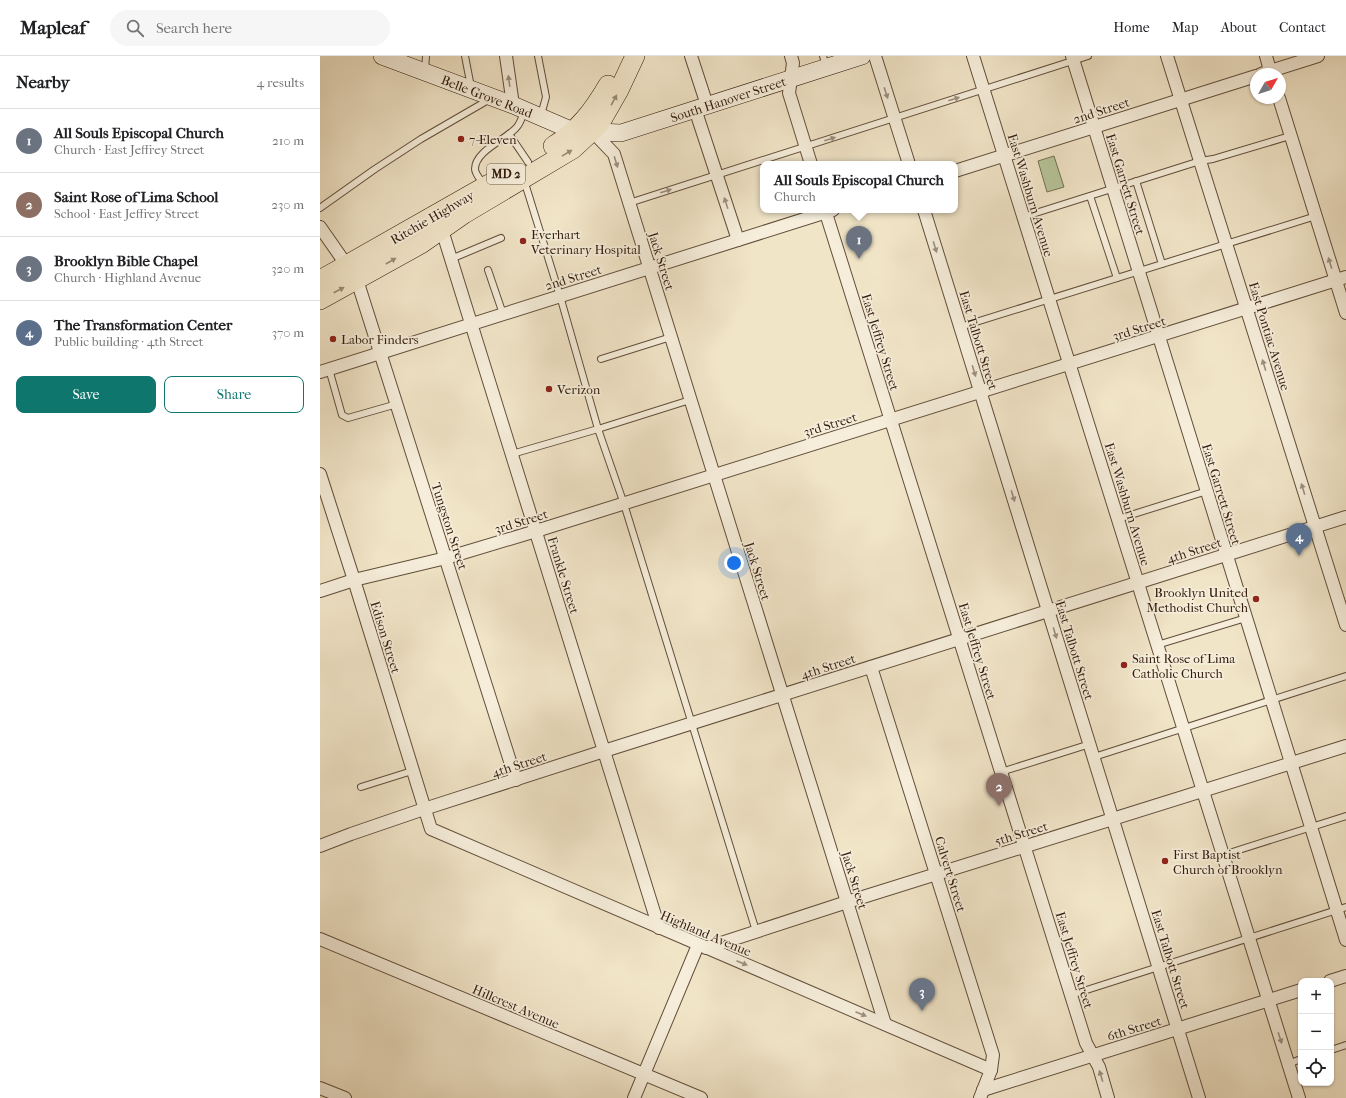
<!DOCTYPE html>
<meta charset="utf-8">
<style>
body{margin:0;font-family:"IM FELL French Canon",serif;background:#f6f6f6;color:#202124}
.controls{position:absolute;right:12px;bottom:12px;display:grid;overflow:hidden;border-radius:8px;box-shadow:0 1px 3px #0004}
.controls button{width:36px;height:36px;display:grid;place-items:center;padding:0;border:0;border-bottom:1px solid #e0e0e0;background:#fff;color:#202124;font:20px sans-serif}
.compass{position:absolute;left:930px;top:12px;width:36px;height:36px;border-radius:50%;background:#fff;box-shadow:0 1px 3px #0004;rotate:51deg}
.you{position:absolute;left:414px;top:507px;width:14px;height:14px;margin:-10px;border:3px solid #fff;border-radius:50%;background:#1a73e8;box-shadow:0 0 0 6px #1a73e833}
.badge{display:grid;place-items:center;width:26px;height:26px;border-radius:50%;background:#0f766e;color:#fff;font-size:13px;font-weight:700}
.pin{position:absolute;translate:-50% -33px;filter:drop-shadow(0 1px 2px #0008)}
.pin::after{content:'';position:absolute;top:21px;width:14px;height:12px;background:inherit;clip-path:polygon(0 0,100% 0,50% 100%)}
.popup{position:absolute;left:440px;top:105px;width:198px;height:52px;box-sizing:border-box;display:grid;place-content:center;border-radius:8px;background:#fff;filter:drop-shadow(0 1px 3px #0005);font-size:13px;white-space:nowrap;color:#757577}
.popup b{font-size:15px;color:#202124}
.popup::after{content:'';position:absolute;left:50%;top:100%;margin-left:-8px;border:8px solid transparent;border-top-color:#fff}
.list{margin:0;padding:0;list-style:none}
h2{display:flex;justify-content:space-between;align-items:center;height:52px;margin:0;padding:0 16px;font-size:17px}
h2 small{font-size:13px;font-weight:400;color:#757577}
.list li{display:grid;grid-template-columns:26px 1fr auto;gap:12px;align-items:center;box-sizing:border-box;height:64px;padding:0 16px;border-top:1px solid #e0e0e0}
.list b{display:block;font-size:15px;white-space:nowrap}
.list p{margin:0;font-size:13px;white-space:nowrap;color:#757577}
.list em{font-size:13px;font-style:normal;color:#757577}
.actions{display:flex;gap:8px;padding:12px 16px}
.actions a{flex:1;padding:9px 0;border:1px solid #0f766e;border-radius:8px;text-align:center;font-size:14px;color:#0f766e}
.actions .main{background:#0f766e;color:#fff}
.icon{flex:none;width:22px;height:22px;fill:none;stroke:currentColor;stroke-width:2;stroke-linecap:round;stroke-linejoin:round}
.map{position:relative;flex:none;width:1026px;height:1042px;overflow:hidden}
header{display:flex;align-items:center;gap:24px;box-sizing:border-box;height:56px;padding:0 20px;background:#fff;border-bottom:1px solid #e0e0e0}
header strong{font-size:19px}
nav{display:flex;gap:22px;margin-inline-start:auto;font-size:14px}
.search{width:280px;height:36px;background:#f6f6f6;display:flex;align-items:center;gap:10px;box-sizing:border-box;padding:0 14px;border-radius:22px;color:#757577;font-size:15px}
main{display:flex}
aside{flex:1;background:#fff}
.map>svg:first-child{display:block}
</style>
<header>
<strong>Mapleaf</strong>
<div class="search"><svg class="icon" aria-label="search" viewBox="0 0 24 24"><circle cx="10" cy="10" r="6"/><path d="M15 15l6 6"/></svg>Search here</div>
<nav><a>Home</a><a>Map</a><a>About</a><a>Contact</a></nav>
</header>
<main>
<aside>
<h2>Nearby<small>4 results</small></h2>
<ul class="list">
<li><span class="badge" style="background:#6b7280">1</span><div><b>All Souls Episcopal Church</b><p>Church · East Jeffrey Street</p></div><em>210 m</em></li>
<li><span class="badge" style="background:#8d6e63">2</span><div><b>Saint Rose of Lima School</b><p>School · East Jeffrey Street</p></div><em>230 m</em></li>
<li><span class="badge" style="background:#6b7280">3</span><div><b>Brooklyn Bible Chapel</b><p>Church · Highland Avenue</p></div><em>320 m</em></li>
<li><span class="badge" style="background:#5c6f8a">4</span><div><b>The Transformation Center</b><p>Public building · 4th Street</p></div><em>370 m</em></li>
</ul>
<div class="actions"><a class="main">Save</a><a>Share</a></div>
</aside>
<div class="map">
<svg width="1026" height="1042" viewBox="0 0 1026 1042">
<rect width="100%" height="100%" fill="#f1e5c8"/>
<filter id="stains"><feTurbulence type="fractalNoise" baseFrequency=".005" numOctaves="4"/><feColorMatrix values="0 0 0 0 .2 0 0 0 0 .09 0 0 0 0 .02 0 0 0 .5 -.17"/></filter>
<radialGradient id="worn" r=".72"><stop offset=".6" stop-color="#630" stop-opacity="0"/><stop offset="1" stop-color="#630" stop-opacity=".3"/></radialGradient>
<polygon fill="#b6c599" stroke="#747052" points="734,100 744,131 727,136 718,105"/>
<g fill="none" stroke-linecap="round" stroke-linejoin="round">
<g stroke="#614e3b" stroke-width="8">
<g id="lane">
<polyline points="145,0 151,31"/>
<polyline points="218,0 226,41 221,59"/>
<polyline points="503,0 506,10"/>
<polyline points="105,14 106,0"/>
<polyline points="189,78 208,106"/>
<polyline points="204,124 240,240 278,373 304,448 436,875"/>
<polyline points="816,125 842,208"/>
<path d="M164 129C161 124 155 118 155 113 155 95 185 84 196 72 200 68 202 62 204 56"/>
<polyline points="770,140 797,222"/>
<polyline points="309,147 768,0"/>
<polyline points="0,152 55,113 101,83 170,43"/>
<polyline points="703,161 880,105 893,103 970,80"/>
<polyline points="131,203 181,182"/>
<polyline points="168,214 183,258"/>
<polyline points="640,271 996,160"/>
<polyline points="281,303 351,281"/>
<polyline points="9,313 22,359 28,362 77,348"/>
<polyline points="192,398 278,373 370,344"/>
<polyline points="798,463 887,435"/>
<polyline points="837,589 926,562"/>
<polyline points="774,701 1026,620"/>
<polyline points="681,716 770,688"/>
<polyline points="41,731 92,715"/>
<polyline points="903,799 1026,760"/>
<polyline points="751,939 1026,851"/>
<polyline points="1011,994 1026,989"/>
<polyline points="968,1008 981,1003"/>
</g>
</g>
<g stroke="#614e3b" stroke-width="14">
<g id="street">
<polyline points="186,0 193,49"/>
<polyline points="371,0 387,49"/>
<polyline points="471,0 473,7 469,37 491,108"/>
<polyline points="555,0 589,108"/>
<polyline points="653,0 979,1042"/>
<polyline points="752,0 1026,884"/>
<polyline points="847,0 1026,569"/>
<polyline points="946,0 951,18"/>
<polyline points="941,18 998,0"/>
<polyline points="959,42 1026,257"/>
<polyline points="375,53 418,184"/>
<polyline points="273,76 294,98 565,968"/>
<polyline points="635,115 936,20"/>
<polyline points="505,154 766,987 779,1011 788,1042"/>
<polyline points="604,154 879,1042"/>
<polyline points="0,171 37,224 196,724"/>
<polyline points="122,174 339,872"/>
<polyline points="0,316 513,154"/>
<polyline points="0,418 34,524 111,773 671,1014"/>
<polyline points="0,535 34,524 126,502 216,475 1026,221"/>
<polyline points="551,611 673,999 671,1014 660,1042"/>
<polyline points="0,790 31,778 104,753 284,695 1026,461"/>
<polyline points="0,883 381,1042"/>
<polyline points="386,892 527,846 1026,690"/>
<polyline points="1010,925 1026,920"/>
<polyline points="0,1032 25,1042"/>
<polyline points="663,1034 981,934"/>
<polyline points="314,1042 378,889"/>
</g>
</g>
<g stroke="#311b0c" stroke-width="18">
<polyline id="secondary" points="62,0 193,49 253,75 301,77 542,0"/>
</g>
<g stroke="#311b0c" stroke-width="20">
<g id="primary">
<path d="M233 90C258 75 274 53 288 29"/>
<polyline points="0,224 169,128"/>
<polyline points="0,244 101,188 144,158 253,93 279,69 299,34 315,0"/>
</g>
</g>
<use href="#lane" stroke="#f6eedb" stroke-width="6"/>
<use href="#street" stroke="#f6eedb" stroke-width="12"/>
<use href="#secondary" stroke="#f6eedb" stroke-width="17"/>
<use href="#primary" stroke="#f1e5c8" stroke-width="19"/>
</g>
<defs><path id="oneway-solid" d="M-6-.8H1V-3.2L6.5 0L1 3.2V.8H-6Z"/></defs>
<g fill="#9d8f7e">
<use href="#oneway-solid" transform="translate(189 25) rotate(-98)"/>
<use href="#oneway-solid" transform="translate(566 37) rotate(72)"/>
<use href="#oneway-solid" transform="translate(634 43) rotate(-18)"/>
<use href="#oneway-solid" transform="translate(510 83) rotate(-17)"/>
<use href="#oneway-solid" transform="translate(296 106) rotate(73)"/>
<use href="#oneway-solid" transform="translate(346 135) rotate(-18)"/>
<use href="#oneway-solid" transform="translate(406 147) rotate(-108)"/>
<use href="#oneway-solid" transform="translate(615 191) rotate(73)"/>
<use href="#oneway-solid" transform="translate(1010 207) rotate(-107)"/>
<use href="#oneway-solid" transform="translate(944 309) rotate(-107)"/>
<use href="#oneway-solid" transform="translate(654 315) rotate(73)"/>
<use href="#oneway-solid" transform="translate(983 433) rotate(-107)"/>
<use href="#oneway-solid" transform="translate(693 440) rotate(73)"/>
<use href="#oneway-solid" transform="translate(735 577) rotate(73)"/>
<use href="#oneway-solid" transform="translate(422 907) rotate(23)"/>
<use href="#oneway-solid" transform="translate(541 958) rotate(23)"/>
<use href="#oneway-solid" transform="translate(960 982) rotate(72)"/>
<use href="#oneway-solid" transform="translate(781 1020) rotate(-107)"/>
</g>
<g fill="#9b8a73">
<use href="#oneway-solid" transform="translate(294 44) rotate(-61)"/>
<use href="#oneway-solid" transform="translate(247 97) rotate(-31)"/>
<use href="#oneway-solid" transform="translate(71 205) rotate(-30)"/>
<use href="#oneway-solid" transform="translate(19 234) rotate(-28)"/>
</g>
<g fill="#8f2418" stroke="#f6eedb" stroke-width="1.5">
<circle cx="141" cy="83" r="4"/>
<circle cx="203" cy="185" r="4"/>
<circle cx="13" cy="283" r="4"/>
<circle cx="229" cy="333" r="4"/>
<circle cx="936" cy="543" r="4"/>
<circle cx="804" cy="609" r="4"/>
<circle cx="845" cy="805" r="4"/>
</g>
<g text-anchor="middle" stroke-width="3.5" stroke-linejoin="round" paint-order="stroke">
<rect fill="#f6eedb" stroke="#6c5a4a" stroke-width="1" x="167" y="108" width="38" height="20" rx="3"/>
<g font-size="12" font-weight="bold" fill="#311b0c">
<text x="186" y="122">MD 2</text>
</g>
<g font-size="13" fill="#311b0c" stroke="#f6eedb">
<text transform="translate(167 40) rotate(21)" y="5">Belle Grove Road</text>
<text transform="translate(408 43) rotate(-18)" y="5">South Hanover Street</text>
<text transform="translate(781 54) rotate(-18)" y="5">2nd Street</text>
<text transform="translate(806 128) rotate(73)" y="5">East Garrett Street</text>
<text transform="translate(711 139) rotate(73)" y="5">East Washburn Avenue</text>
<text transform="translate(112 161) rotate(-30)" y="5">Ritchie Highway</text>
<text transform="translate(342 205) rotate(73)" y="5">Jack Street</text>
<text transform="translate(253 221) rotate(-17)" y="5">2nd Street</text>
<text transform="translate(819 272) rotate(-17)" y="5">3rd Street</text>
<text transform="translate(950 280) rotate(73)" y="5">East Pontiac Avenue</text>
<text transform="translate(659 284) rotate(73)" y="5">East Talbott Street</text>
<text transform="translate(561 286) rotate(73)" y="5">East Jeffrey Street</text>
<text transform="translate(510 368) rotate(-17)" y="5">3rd Street</text>
<text transform="translate(902 438) rotate(73)" y="5">East Garrett Street</text>
<text transform="translate(808 448) rotate(73)" y="5">East Washburn Avenue</text>
<text transform="translate(201 465) rotate(-17)" y="5">3rd Street</text>
<text transform="translate(130 470) rotate(72)" y="5">Tungston Street</text>
<text transform="translate(874 494) rotate(-18)" y="5">4th Street</text>
<text transform="translate(438 515) rotate(73)" y="5">Jack Street</text>
<text transform="translate(244 519) rotate(73)" y="5">Frankle Street</text>
<text transform="translate(66 581) rotate(73)" y="5">Edison Street</text>
<text transform="translate(755 594) rotate(73)" y="5">East Talbott Street</text>
<text transform="translate(658 595) rotate(73)" y="5">East Jeffrey Street</text>
<text transform="translate(508 610) rotate(-18)" y="5">4th Street</text>
<text transform="translate(199 708) rotate(-18)" y="5">4th Street</text>
<text transform="translate(701 777) rotate(-17)" y="5">5th Street</text>
<text transform="translate(631 818) rotate(73)" y="5">Calvert Street</text>
<text transform="translate(535 824) rotate(73)" y="5">Jack Street</text>
<text transform="translate(386 877) rotate(23)" y="5">Highland Avenue</text>
<text transform="translate(851 903) rotate(73)" y="5">East Talbott Street</text>
<text transform="translate(755 904) rotate(73)" y="5">East Jeffrey Street</text>
<text transform="translate(196 950) rotate(23)" y="5">Hillcrest Avenue</text>
<text transform="translate(814 972) rotate(-17)" y="5">6th Street</text>
</g>
<g font-size="13" fill="#311b0c" stroke="#f6eedb" text-anchor="start">
<text x="149" y="88">7-Eleven</text>
<text x="211" y="183">Everhart<tspan x="211" dy="15">Veterinary Hospital</tspan></text>
<text x="21" y="288">Labor Finders</text>
<text x="237" y="338">Verizon</text>
<text x="928" y="541" text-anchor="end">Brooklyn United<tspan x="928" dy="15">Methodist Church</tspan></text>
<text x="812" y="607">Saint Rose of Lima<tspan x="812" dy="15">Catholic Church</tspan></text>
<text x="853" y="803">First Baptist<tspan x="853" dy="15">Church of Brooklyn</tspan></text>
</g>
</g>
<rect width="100%" height="100%" filter="url(#stains)"/>
<rect width="100%" height="100%" fill="url(#worn)"/>
</svg>
<div class="controls">
<button>+</button>
<button>−</button>
<button><svg class="icon" aria-label="locate" viewBox="0 0 24 24"><circle cx="12" cy="12" r="6"/><path d="M12 2v4M12 18v4M2 12h4M18 12h4"/></svg></button>
</div>
<svg class="compass" viewBox="-18 -18 36 36"><path d="M0-13l5 13h-10z" fill="#e53935"/><path d="M0 13l5-13h-10z" fill="#757577"/></svg>
<div class="you"></div>
<div class="pin badge" style="left:539px;top:203px;background:#6b7280">1</div>
<div class="popup"><b>All Souls Episcopal Church</b>Church</div>
<div class="pin badge" style="left:679px;top:750px;background:#8d6e63">2</div>
<div class="pin badge" style="left:602px;top:955px;background:#6b7280">3</div>
<div class="pin badge" style="left:979px;top:500px;background:#5c6f8a">4</div>
</div>
</main>
